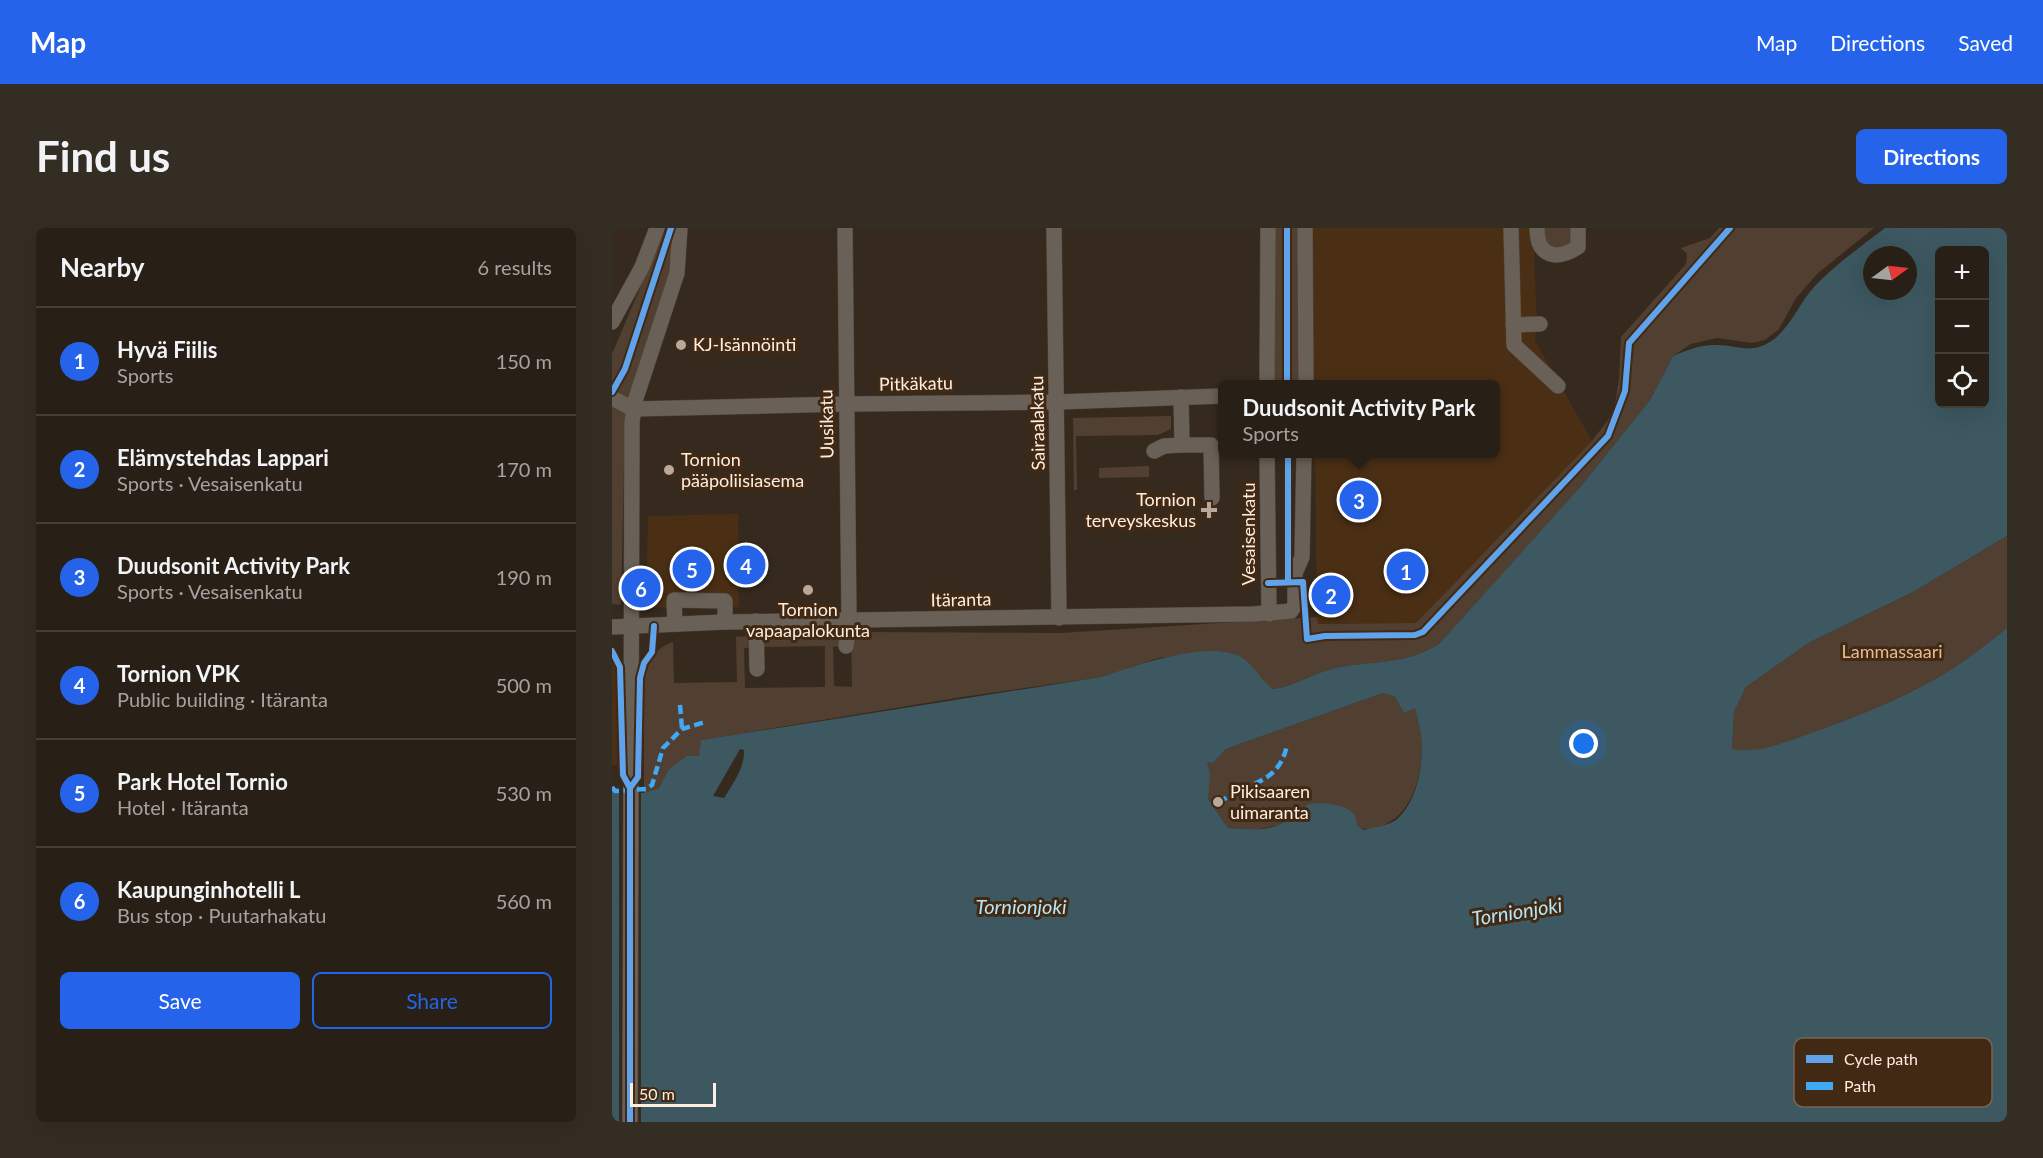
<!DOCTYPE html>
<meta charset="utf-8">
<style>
body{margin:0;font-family:Lato,sans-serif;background:#342d23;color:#f1f3f6}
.controls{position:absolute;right:18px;top:18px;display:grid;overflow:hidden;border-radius:9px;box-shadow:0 6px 24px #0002}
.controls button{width:54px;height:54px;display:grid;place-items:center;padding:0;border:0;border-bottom:2px solid #443e35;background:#282016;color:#f1f3f6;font:30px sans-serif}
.compass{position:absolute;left:1251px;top:18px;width:54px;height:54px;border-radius:50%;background:#282016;box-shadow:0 6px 24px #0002;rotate:75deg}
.scale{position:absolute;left:18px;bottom:15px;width:86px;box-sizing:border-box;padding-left:6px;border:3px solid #feeee1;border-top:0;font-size:16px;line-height:21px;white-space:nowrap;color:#feeee1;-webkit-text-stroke:4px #412913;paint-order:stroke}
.you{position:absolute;left:972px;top:516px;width:21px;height:21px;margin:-15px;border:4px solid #fff;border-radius:50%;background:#1a73e8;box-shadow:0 0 0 9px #1a73e833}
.badge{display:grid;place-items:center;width:39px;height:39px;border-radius:50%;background:#2563eb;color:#fff;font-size:20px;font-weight:700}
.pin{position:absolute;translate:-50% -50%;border:3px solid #fff;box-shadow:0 2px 6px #0006}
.popup{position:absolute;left:606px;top:152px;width:282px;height:78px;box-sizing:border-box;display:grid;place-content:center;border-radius:9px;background:#282016;filter:drop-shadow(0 2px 4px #0005);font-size:20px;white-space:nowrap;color:#a5a3a1}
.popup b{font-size:22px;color:#f1f3f6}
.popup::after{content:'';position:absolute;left:50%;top:100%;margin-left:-12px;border:12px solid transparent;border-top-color:#282016}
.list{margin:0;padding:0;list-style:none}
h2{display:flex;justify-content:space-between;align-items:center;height:78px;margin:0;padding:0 24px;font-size:26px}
h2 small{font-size:20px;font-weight:400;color:#a5a3a1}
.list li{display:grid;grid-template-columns:39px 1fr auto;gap:18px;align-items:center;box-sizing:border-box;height:108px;padding:0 24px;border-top:2px solid #443e35}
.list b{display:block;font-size:22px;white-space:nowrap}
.list p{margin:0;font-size:20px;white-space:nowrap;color:#a5a3a1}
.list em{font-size:20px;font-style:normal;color:#a5a3a1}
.actions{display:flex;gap:12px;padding:18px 24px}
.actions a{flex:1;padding:14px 0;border:2px solid #2563eb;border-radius:9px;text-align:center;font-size:21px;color:#2563eb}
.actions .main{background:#2563eb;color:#fff}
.icon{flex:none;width:33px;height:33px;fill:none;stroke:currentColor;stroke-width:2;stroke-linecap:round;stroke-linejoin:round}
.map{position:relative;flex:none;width:1395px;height:894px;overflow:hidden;border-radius:9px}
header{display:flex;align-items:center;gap:36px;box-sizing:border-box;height:84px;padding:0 30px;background:#2563eb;color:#fff}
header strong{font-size:28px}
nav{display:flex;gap:33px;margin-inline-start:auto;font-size:21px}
.intro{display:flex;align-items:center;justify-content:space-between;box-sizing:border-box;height:144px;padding:0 36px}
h1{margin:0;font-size:42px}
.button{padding:15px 27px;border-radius:9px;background:#2563eb;color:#fff;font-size:21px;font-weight:700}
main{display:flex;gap:36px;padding:0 36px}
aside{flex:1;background:#282016;border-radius:9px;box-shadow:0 6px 24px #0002}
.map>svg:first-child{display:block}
</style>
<header>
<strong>Map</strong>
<nav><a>Map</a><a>Directions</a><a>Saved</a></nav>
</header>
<div class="intro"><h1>Find us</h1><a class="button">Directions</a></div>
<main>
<aside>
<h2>Nearby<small>6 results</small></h2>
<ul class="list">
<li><span class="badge">1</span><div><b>Hyvä Fiilis</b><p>Sports</p></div><em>150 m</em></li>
<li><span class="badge">2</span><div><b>Elämystehdas Lappari</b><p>Sports · Vesaisenkatu</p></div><em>170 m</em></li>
<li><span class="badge">3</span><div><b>Duudsonit Activity Park</b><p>Sports · Vesaisenkatu</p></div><em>190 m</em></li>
<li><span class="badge">4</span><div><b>Tornion VPK</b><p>Public building · Itäranta</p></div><em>500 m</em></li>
<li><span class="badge">5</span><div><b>Park Hotel Tornio</b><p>Hotel · Itäranta</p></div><em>530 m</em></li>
<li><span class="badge">6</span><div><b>Kaupunginhotelli L</b><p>Bus stop · Puutarhakatu</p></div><em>560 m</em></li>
</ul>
<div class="actions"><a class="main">Save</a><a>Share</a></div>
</aside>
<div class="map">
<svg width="1395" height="894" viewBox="0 0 1395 894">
<rect width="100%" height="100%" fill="#362a1e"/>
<g fill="#4a2f15">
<polygon points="700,0 921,0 925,97 923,113 980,213 804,395 705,396 703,226 884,226 884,156 702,156"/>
<polygon points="126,286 127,379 34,380 36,288"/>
<polygon points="0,426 7,438 5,537 0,537"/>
</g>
<g fill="#514031">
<polygon points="663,0 688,0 686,156 662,156"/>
<polygon points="933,0 959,0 959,15 952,21 940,21 932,14"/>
<path d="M1107 0H1262L1206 45 1184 70 1167 101 1153 112 1140 115 1105 110 1079 116 1061 128 1038 172 969 258 827 416C791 438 761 432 723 440 701 445 683 458 660 461L650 454 642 441 620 425 604 423 547 430 489 449 350 469 90 512 87 529 56 542 47 560 32 565V450C36 434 44 419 61 414L62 455 125 454 124 409 141 408V419L132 420 133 460 213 459V418L151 419 150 408 228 405V418L221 419 222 458 240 459 239 404 449 405 705 389 706 396 804 395 980 213 1002 184 1007 151 1009 109 1074 36 1075 26 1069 20 1098 10Z"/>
<polygon points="52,4 61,6 59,42 13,189 9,377 0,376 0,126"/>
<polygon points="559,188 559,201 546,207 464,208 465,262 462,262 461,190"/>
<polygon points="537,238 537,249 487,250 487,240"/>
<path d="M1395 308V400C1378 413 1361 427 1343 439 1298 468 1247 488 1196 506 1172 514 1144 526 1120 522L1122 484 1134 459 1198 414 1301 364Z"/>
<path d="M771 465 783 469 792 485 803 479C805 488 808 498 809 507 813 545 800 598 755 601 747 602 705 582 694 577L667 597 643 602 616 600 596 571 595 534 601 535 614 521Z"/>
</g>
<path fill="#3d5861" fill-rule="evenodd" d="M1273 0H1395V308L1301 364 1198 414 1134 459 1122 484 1120 521C1144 526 1173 514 1196 506 1247 488 1298 468 1343 439 1361 427 1378 413 1395 400V894H0V563L4 565H32L47 560 56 542 75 528H87L89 512 489 449C523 438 601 409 632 431 644 440 649 453 661 461 683 458 701 445 723 440 761 432 791 438 827 416L969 258 1038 172 1061 128C1075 122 1090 116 1106 117 1119 117 1133 123 1147 119 1175 110 1184 79 1202 59 1223 37 1248 19 1273 0ZM1328 22H1372V176H1328ZM1260 27H1296V63H1260ZM771 465 783 469 792 485 803 480C805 489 808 499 809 508 812 534 806 574 784 592 775 598 762 599 752 602L745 598C745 592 743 585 737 582 728 576 705 573 695 577 684 582 676 594 664 598 649 603 632 601 616 600L596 571 598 546 595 534 601 535 614 521ZM128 521 132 522C133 539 121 556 112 570L101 568Z"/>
<rect fill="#362a1e" x="7" y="562" width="22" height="332"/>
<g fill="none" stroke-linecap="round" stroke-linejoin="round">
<g stroke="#52473e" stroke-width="16">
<g id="minor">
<polyline points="233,0 237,392 234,418"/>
<polyline points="442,0 447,390"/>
<polyline points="693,0 694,156"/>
<polyline points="899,0 902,117 946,158"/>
<path d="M925 0C925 29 944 33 966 19V0"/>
<polyline points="0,94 30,39 45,0"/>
<polyline points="901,97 928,96"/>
<polyline points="655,156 656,0"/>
<polyline points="0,170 21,181 234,176 446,174 610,168"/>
<polyline points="570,217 599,217 600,270"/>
<polyline points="542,223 552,218 570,217 569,169"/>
<polyline points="655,226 657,386"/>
<polyline points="144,393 145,441"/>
<polyline points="63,396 62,372 113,373 113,394"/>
<polyline points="0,399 113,394 641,386 679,383 683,377 683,345 690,329 692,226"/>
<polyline points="18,894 20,194 23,173 65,45 68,0"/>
</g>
</g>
<use href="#minor" stroke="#696057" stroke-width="15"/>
<g stroke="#3fa9f5" stroke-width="4.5" stroke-dasharray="9 4.5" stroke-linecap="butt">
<polyline points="68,477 70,501"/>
<polyline points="0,559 3,563 34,561 40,557 51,520 70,501 93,494"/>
<path d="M607 575C632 554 667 558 675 517"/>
</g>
<g stroke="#412913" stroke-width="10">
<g id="cycleway">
<polyline points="675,156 675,0"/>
<polyline points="0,164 13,141 59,0"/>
<polyline points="676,226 676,354"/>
<polyline points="656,355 691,354 695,411 713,408 803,407 811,404 996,208 1013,163 1017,115 1118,0"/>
<polyline points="0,423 8,439 11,547 18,560"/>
<polyline points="18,560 26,549 28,450 32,435 40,424 42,398"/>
<polyline points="18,894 18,560"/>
</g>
</g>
<use href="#cycleway" stroke="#60a3ed" stroke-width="6"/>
</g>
<g fill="#b8a99d" stroke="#412913" stroke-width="2">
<circle cx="69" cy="117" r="6"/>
<circle cx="57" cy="242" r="6"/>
<path d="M594 273h6v6h6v6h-6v6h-6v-6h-6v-6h6z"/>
<circle cx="196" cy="362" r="6"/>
<circle cx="606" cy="574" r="6"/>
</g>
<g text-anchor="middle" stroke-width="6" stroke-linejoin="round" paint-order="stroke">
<g font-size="18" fill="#feeee1" stroke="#412913" text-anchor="start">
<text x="81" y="123">KJ-Isännöinti</text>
<text x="69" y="238">Tornion<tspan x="69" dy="21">pääpoliisiasema</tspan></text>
<text x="584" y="278" text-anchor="end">Tornion<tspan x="584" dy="21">terveyskeskus</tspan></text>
<text x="196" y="388" text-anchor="middle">Tornion<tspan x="196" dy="21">vapaapalokunta</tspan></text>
<text x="618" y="570">Pikisaaren<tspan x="618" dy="21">uimaranta</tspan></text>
</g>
<g font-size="18" fill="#feeee1" stroke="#412913">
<text transform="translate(304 156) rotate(-1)" y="6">Pitkäkatu</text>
<text transform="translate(426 195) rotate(-91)" y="6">Sairaalakatu</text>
<text transform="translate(215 196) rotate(-91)" y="6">Uusikatu</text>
<text transform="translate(637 306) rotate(-90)" y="6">Vesaisenkatu</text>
<text transform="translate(349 372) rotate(-1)" y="6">Itäranta</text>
</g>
<g font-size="18" fill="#e6ba95" stroke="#412913">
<text x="1280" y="430">Lammassaari</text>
</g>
<g font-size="20" font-style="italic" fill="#b5e5f8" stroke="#412913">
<text x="409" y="686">Tornionjoki</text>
<text transform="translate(905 684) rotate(-9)" y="7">Tornionjoki</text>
</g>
</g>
<rect x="1182" y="810" width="198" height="69" rx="9" fill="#412913" stroke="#7a6451" stroke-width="1.5"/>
<rect x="1194" y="827" width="27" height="8" fill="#60a3ed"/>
<rect x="1194" y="854" width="27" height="8" fill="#3fa9f5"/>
<g font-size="16" fill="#feeee1">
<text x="1232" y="837">Cycle path</text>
<text x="1232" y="864">Path</text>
</g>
</svg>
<div class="controls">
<button>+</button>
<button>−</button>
<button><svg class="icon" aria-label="locate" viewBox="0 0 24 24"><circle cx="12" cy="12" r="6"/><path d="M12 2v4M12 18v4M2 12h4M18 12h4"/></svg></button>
</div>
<svg class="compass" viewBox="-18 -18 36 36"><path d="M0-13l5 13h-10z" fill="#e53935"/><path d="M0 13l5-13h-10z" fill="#a5a3a1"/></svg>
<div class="scale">50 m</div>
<div class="you"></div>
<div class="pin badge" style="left:794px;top:343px">1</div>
<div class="pin badge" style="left:719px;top:367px">2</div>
<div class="pin badge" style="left:747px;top:272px">3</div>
<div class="popup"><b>Duudsonit Activity Park</b>Sports</div>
<div class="pin badge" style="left:134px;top:337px">4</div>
<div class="pin badge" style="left:80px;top:341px">5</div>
<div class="pin badge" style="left:29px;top:360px">6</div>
</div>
</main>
